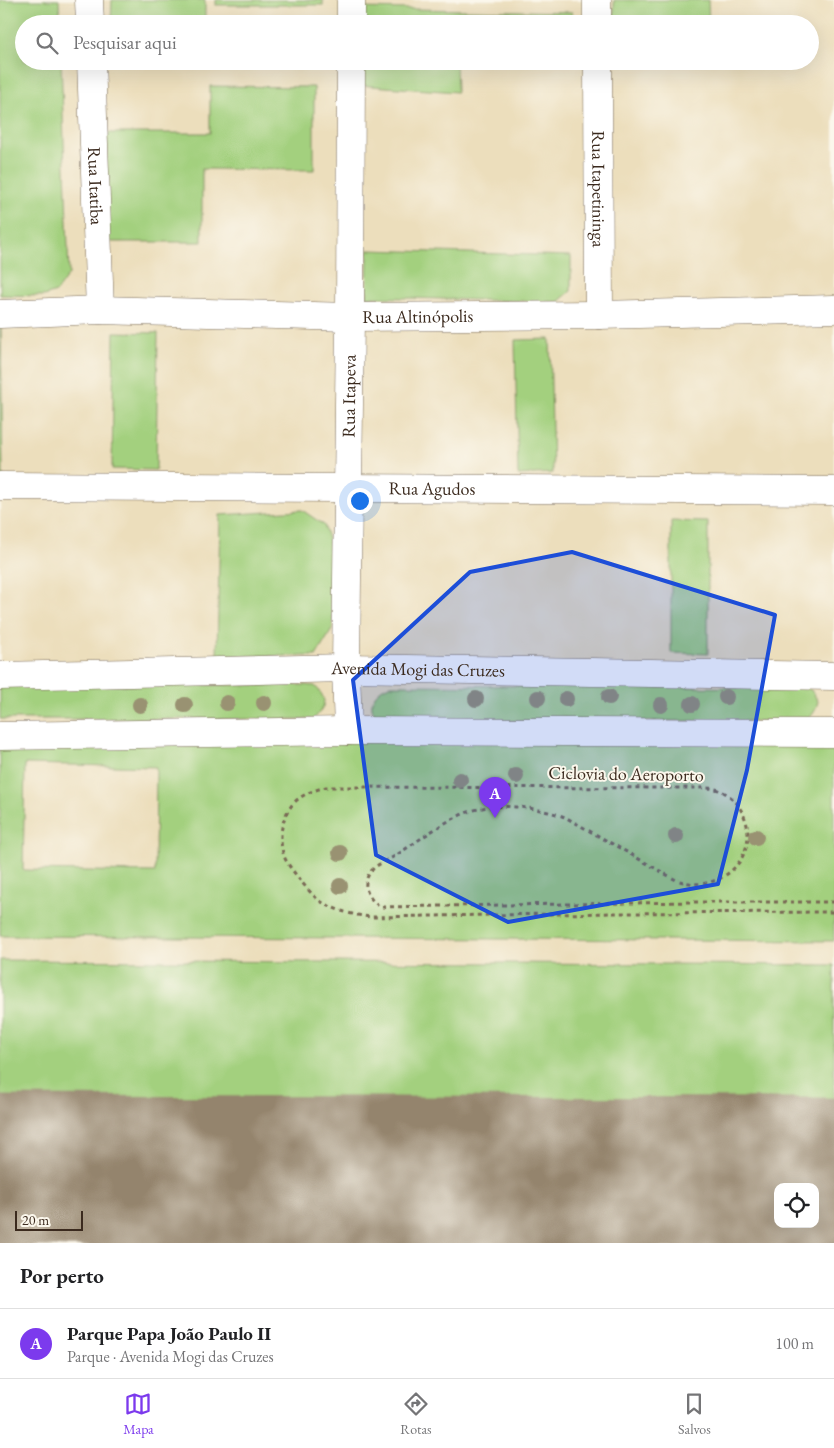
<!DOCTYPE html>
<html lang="pt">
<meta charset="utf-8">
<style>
body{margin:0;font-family:"EB Garamond",serif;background:#f2f2f2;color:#202124}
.controls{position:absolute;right:15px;bottom:15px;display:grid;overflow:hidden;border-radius:10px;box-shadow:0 5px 20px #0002}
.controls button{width:45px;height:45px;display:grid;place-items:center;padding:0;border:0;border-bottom:1px solid #e0e0e0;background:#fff;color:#202124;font:25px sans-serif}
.scale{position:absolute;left:15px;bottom:12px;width:68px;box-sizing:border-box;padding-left:5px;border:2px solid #3b2a1e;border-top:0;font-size:14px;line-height:18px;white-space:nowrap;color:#3b2a1e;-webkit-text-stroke:4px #fbf7ec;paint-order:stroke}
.you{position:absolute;left:359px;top:500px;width:18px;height:18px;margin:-12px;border:4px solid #fff;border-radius:50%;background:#1a73e8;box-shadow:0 0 0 8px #1a73e833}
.badge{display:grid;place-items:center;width:32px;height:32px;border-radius:50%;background:#7c3aed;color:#fff;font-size:16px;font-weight:700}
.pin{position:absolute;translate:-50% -41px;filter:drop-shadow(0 1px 2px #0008)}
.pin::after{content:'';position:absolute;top:26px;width:18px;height:15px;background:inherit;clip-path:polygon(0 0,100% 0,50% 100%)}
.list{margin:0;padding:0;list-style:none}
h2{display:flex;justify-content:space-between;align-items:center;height:65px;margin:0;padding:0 20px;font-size:21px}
h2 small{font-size:16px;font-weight:400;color:#757577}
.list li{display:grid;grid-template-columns:32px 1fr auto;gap:15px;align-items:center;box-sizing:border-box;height:70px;padding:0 20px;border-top:1px solid #e0e0e0}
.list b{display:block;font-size:19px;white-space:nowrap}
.list p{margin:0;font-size:16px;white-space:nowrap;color:#757577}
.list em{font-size:16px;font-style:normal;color:#757577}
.icon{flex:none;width:28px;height:28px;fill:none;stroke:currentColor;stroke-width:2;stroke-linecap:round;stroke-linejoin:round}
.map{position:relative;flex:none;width:834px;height:1243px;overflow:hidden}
.search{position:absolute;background:#fff;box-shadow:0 5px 20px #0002;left:15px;right:15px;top:15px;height:55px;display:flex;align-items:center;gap:12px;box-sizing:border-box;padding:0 18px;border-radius:28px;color:#757577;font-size:19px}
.sheet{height:135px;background:#fff}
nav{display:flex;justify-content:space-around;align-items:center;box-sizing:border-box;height:70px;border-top:1px solid #e0e0e0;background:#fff;font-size:14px;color:#757577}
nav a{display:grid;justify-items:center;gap:2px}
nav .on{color:#7c3aed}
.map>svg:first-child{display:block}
</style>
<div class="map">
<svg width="834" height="1243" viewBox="0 0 834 1243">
<rect width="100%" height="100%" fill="#fbf7ec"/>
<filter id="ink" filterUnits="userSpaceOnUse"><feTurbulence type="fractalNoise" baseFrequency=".02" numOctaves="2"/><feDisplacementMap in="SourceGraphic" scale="10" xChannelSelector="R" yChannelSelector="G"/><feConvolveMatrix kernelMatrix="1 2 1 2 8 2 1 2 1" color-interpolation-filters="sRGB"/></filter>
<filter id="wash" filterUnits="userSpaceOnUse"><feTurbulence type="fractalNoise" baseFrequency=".0096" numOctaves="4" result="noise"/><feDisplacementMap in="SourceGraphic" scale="20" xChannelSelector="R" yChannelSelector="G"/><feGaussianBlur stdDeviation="1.12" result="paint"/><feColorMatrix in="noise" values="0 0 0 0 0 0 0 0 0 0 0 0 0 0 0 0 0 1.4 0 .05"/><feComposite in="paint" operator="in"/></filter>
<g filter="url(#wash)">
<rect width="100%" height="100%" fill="#ecdebc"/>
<g fill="#a3d07e" stroke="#6f7d4e" fill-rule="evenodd">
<polygon points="0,0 59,0 60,24 24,24 24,61 61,61 69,274 56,292 44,296 0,295"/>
<polygon points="112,0 205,0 205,24 111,24"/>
<rect x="216" y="0" width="107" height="5"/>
<polygon points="614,0 708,0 709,24 614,24"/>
<polygon points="357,8 572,12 572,24 357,24"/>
<polygon points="357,61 456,61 457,92 357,85"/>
<polygon points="210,86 314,87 314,170 202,169 202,242 105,242 105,133 210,133"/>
<polygon points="368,250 571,256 571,291 558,302 367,297"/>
<polygon points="0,327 1,327 3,477 0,477"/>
<polygon points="114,332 158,333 156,470 112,469"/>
<polygon points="550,339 553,473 518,475 515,340"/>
<polygon points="302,510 324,525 334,560 333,628 316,656 217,656 220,515"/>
<polygon points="671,521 708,522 708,654 671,653"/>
<path d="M0 685H303L315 686C328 700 326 705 314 719H0Z"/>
<path d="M390 685 805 688 811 690 818 701C816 710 813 716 805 721H381C364 708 373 690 390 685Z"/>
<path d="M0 740H834V941L0 936ZM25 764 156 767 155 872 23 870Z"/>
<polygon points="0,960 834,965 834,1137 0,1133"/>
<polygon points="0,1211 778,1212 778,1224 815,1224 815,1212 834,1212 834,1243 0,1243"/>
</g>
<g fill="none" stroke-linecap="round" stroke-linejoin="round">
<polyline stroke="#94846d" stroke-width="151" points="0,1171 834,1173"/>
</g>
</g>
<g filter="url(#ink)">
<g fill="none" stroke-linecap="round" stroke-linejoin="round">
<g stroke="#796955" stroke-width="29">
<g id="minor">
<polyline points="89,0 90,24"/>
<polyline points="597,0 597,24"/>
<polyline points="351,24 351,0"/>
<path id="s1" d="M91 61 100 310"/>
<path id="s2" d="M598 61 599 315"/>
<path id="s3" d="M0 314 100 310 350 317 599 315 834 309"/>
<path id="s4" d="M0 486 834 491"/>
<path id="s5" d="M0 676 346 668 834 676"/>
<path id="s6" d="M348 731 346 668 350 317 351 61"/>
<polyline points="0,736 348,731 834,733"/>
</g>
</g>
<path stroke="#796955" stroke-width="3" stroke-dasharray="4 4" stroke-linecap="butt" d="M834 902H693L381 907C367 899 360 883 372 870 377 864 388 860 395 856 420 840 449 816 478 809 502 803 541 808 565 817L676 880C686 883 696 885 706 883 742 876 760 837 739 807 734 799 727 793 719 790 711 787 701 788 692 788L326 787C314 790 300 795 292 805 281 819 278 839 284 856 287 864 294 872 299 879 305 886 312 895 320 901 336 911 353 915 371 917L615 913 834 912"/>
<use href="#minor" stroke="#fff" stroke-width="28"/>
</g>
<g fill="#999272">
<circle cx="609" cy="697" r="8"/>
<circle cx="726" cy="697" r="8"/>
<circle cx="538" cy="698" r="8"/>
<circle cx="476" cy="699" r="8"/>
<circle cx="566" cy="699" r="8"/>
<circle cx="227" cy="703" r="8"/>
<circle cx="264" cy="703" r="8"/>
<circle cx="692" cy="704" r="8"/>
<circle cx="140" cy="705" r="8"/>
<circle cx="185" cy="705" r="8"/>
<circle cx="661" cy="705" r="8"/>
<circle cx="516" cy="776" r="8"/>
<circle cx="460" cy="780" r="8"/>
<circle cx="676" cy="836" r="8"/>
<circle cx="756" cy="837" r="8"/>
<circle cx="340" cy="853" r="8"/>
<circle cx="340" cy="886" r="8"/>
</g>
</g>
<path fill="#1d4ed8" fill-opacity="0.2" stroke="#1d4ed8" stroke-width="4" stroke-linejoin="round" d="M572 552 775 615 747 770 718 884 508 922 376 855 353 680 470 572Z"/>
<g text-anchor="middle" stroke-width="4" stroke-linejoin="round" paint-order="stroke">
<g font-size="18" fill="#3b2a1e" stroke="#fbf7ec">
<text dy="6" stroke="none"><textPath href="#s1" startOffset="125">Rua Itatiba</textPath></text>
<text dy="6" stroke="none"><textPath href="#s2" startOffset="128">Rua Itapetininga</textPath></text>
<text dy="6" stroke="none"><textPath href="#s3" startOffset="418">Rua Altinópolis</textPath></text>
<text dy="6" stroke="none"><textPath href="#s6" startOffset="335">Rua Itapeva</textPath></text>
<text dy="6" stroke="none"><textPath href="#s4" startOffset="432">Rua Agudos</textPath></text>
<text dy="6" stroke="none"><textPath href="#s5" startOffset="418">Avenida Mogi das Cruzes</textPath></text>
<text transform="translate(626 774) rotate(1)" y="6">Ciclovia do Aeroporto</text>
</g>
</g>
</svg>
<div class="controls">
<button><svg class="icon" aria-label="locate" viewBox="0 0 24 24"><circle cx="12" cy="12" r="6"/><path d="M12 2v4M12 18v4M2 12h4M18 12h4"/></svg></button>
</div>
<div class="scale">20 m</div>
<div class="you"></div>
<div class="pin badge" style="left:495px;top:818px">A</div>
<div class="search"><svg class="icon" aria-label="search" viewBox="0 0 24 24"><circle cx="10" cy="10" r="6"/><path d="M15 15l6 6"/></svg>Pesquisar aqui</div>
</div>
<section class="sheet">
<h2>Por perto<small></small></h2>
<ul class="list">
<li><span class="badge">A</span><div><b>Parque Papa João Paulo II</b><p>Parque · Avenida Mogi das Cruzes</p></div><em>100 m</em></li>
</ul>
</section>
<nav>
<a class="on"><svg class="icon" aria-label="map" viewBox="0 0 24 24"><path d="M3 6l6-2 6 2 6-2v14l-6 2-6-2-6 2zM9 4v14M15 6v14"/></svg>Mapa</a>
<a><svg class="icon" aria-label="directions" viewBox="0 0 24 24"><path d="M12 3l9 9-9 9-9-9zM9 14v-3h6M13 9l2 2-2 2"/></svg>Rotas</a>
<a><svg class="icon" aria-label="saved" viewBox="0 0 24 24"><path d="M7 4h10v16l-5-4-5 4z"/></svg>Salvos</a>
</nav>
